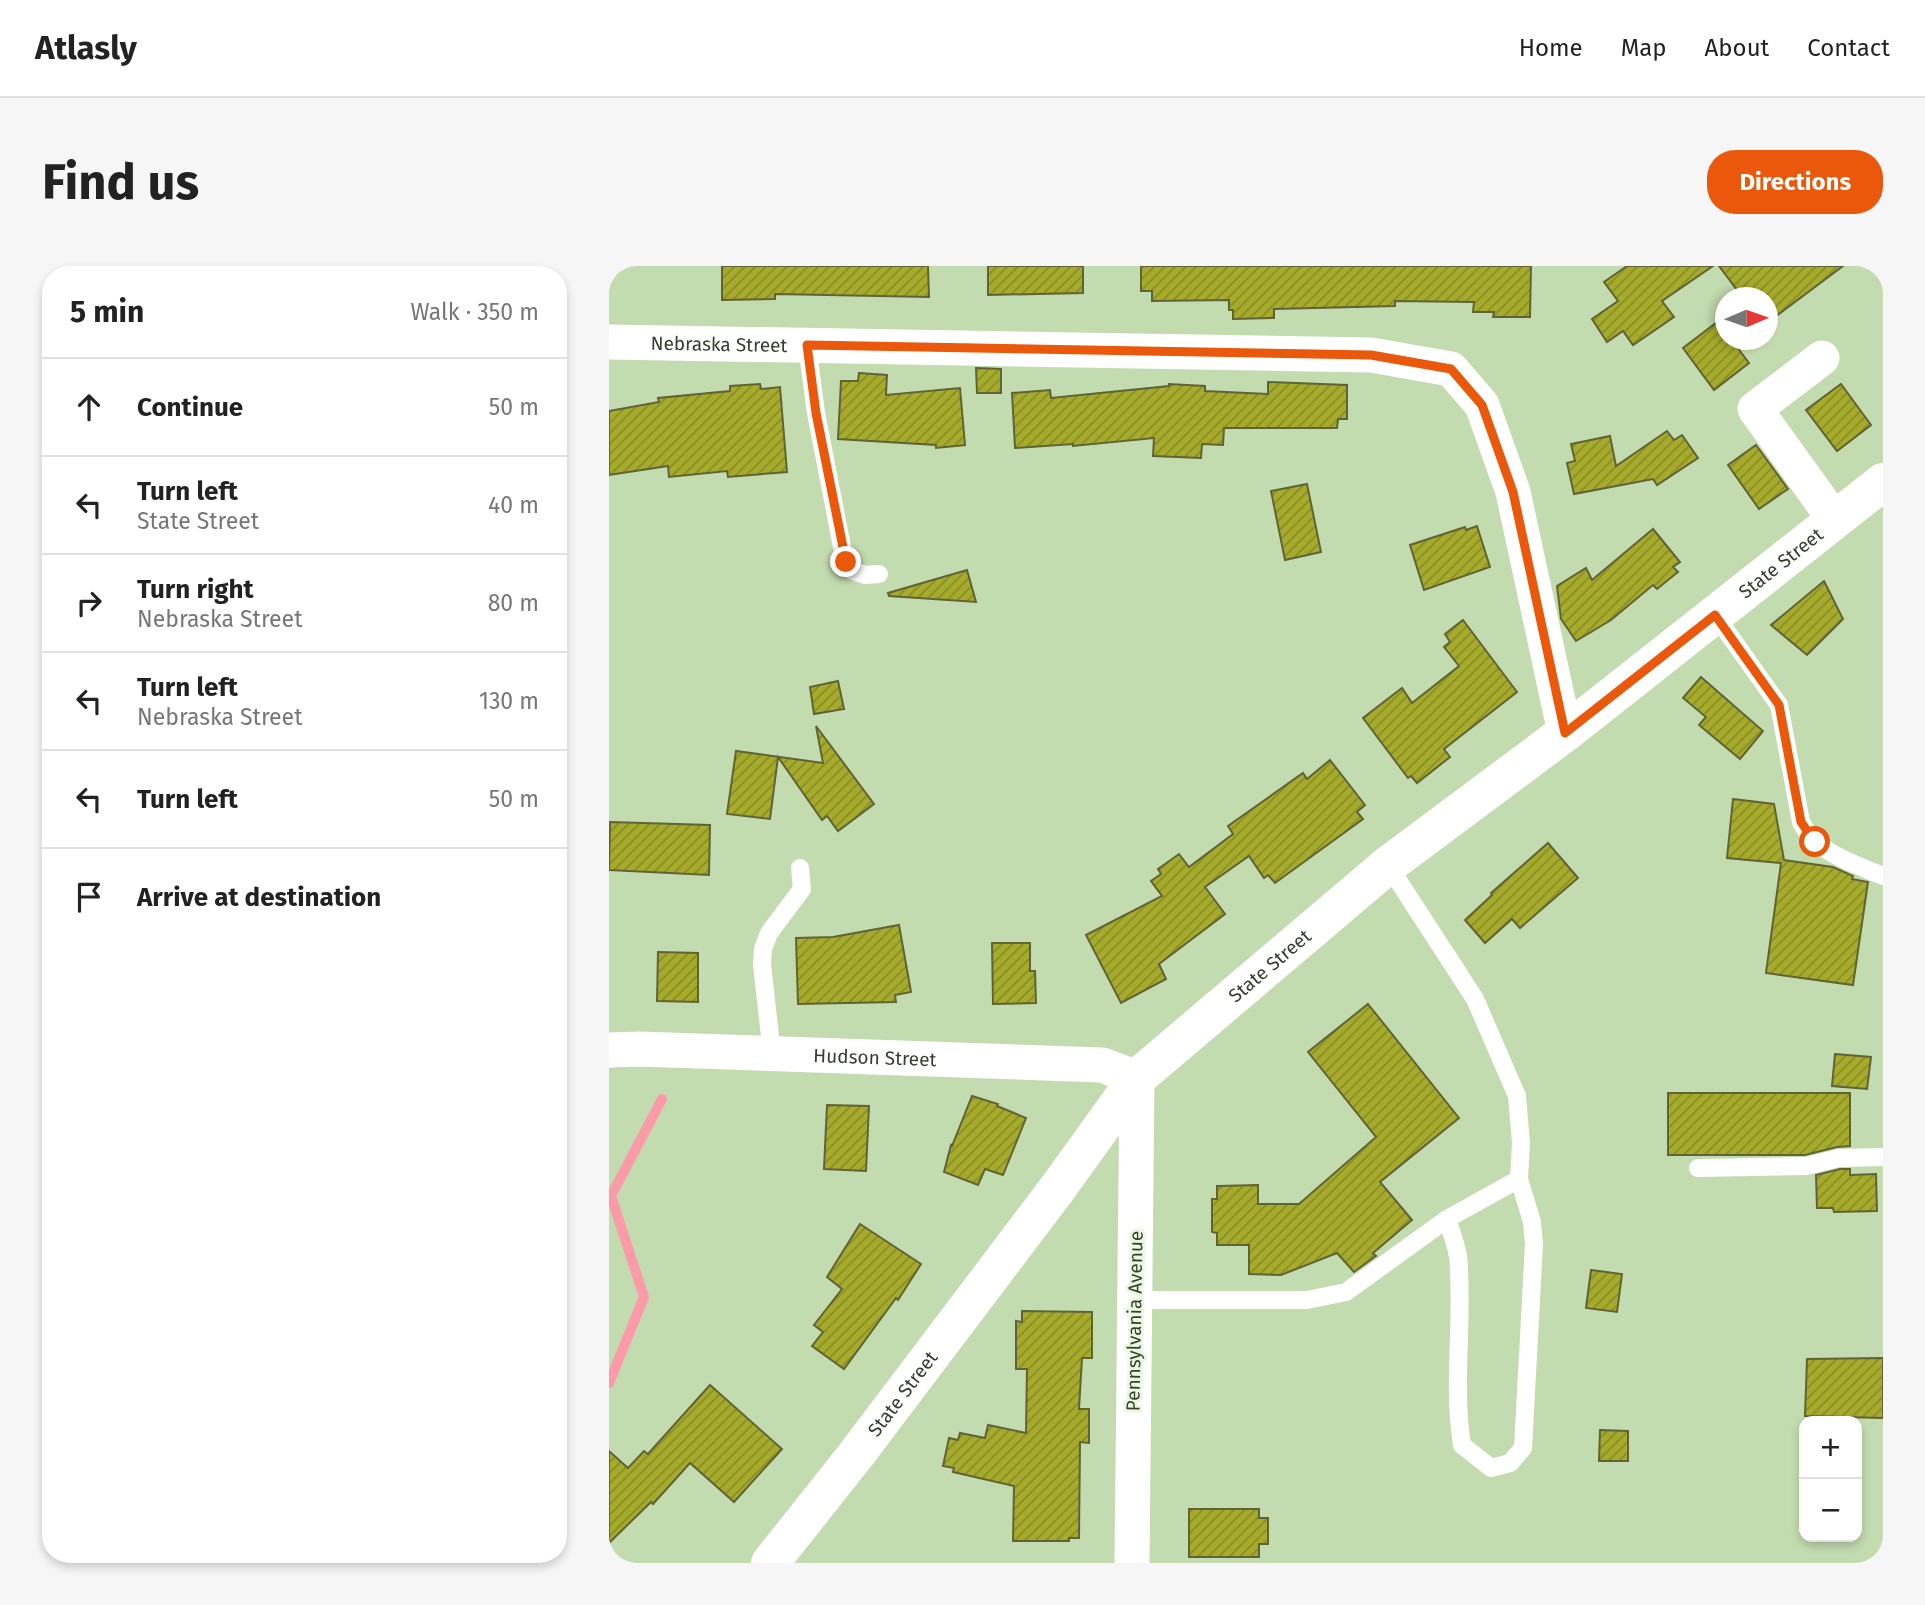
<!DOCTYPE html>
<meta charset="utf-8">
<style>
body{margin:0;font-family:"Fira Sans",sans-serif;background:#f6f6f6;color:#222}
.controls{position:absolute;right:21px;bottom:21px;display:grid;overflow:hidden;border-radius:14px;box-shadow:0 4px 10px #0003}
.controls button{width:63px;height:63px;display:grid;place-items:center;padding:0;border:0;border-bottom:2px solid #e0e0e0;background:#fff;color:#222;font:35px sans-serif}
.compass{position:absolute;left:1106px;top:21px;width:63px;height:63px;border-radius:50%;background:#fff;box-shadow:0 4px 10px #0003;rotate:88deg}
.stop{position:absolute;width:21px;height:21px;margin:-16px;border:5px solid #ea580c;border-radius:50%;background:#fff}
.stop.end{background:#ea580c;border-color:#fff;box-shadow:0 2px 7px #0008}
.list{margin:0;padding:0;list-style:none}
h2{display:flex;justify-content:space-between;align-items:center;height:91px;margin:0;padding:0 28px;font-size:30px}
h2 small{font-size:23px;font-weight:400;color:#767676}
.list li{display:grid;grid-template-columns:46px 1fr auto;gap:21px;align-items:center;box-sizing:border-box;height:98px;padding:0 28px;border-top:2px solid #e0e0e0}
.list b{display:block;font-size:26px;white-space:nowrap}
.list p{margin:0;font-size:23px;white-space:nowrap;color:#767676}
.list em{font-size:23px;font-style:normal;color:#767676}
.icon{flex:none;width:38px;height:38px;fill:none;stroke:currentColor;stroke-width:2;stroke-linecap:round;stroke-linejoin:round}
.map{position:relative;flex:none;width:1274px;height:1297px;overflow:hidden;border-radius:28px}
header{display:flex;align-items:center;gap:42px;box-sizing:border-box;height:98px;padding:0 35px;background:#fff;border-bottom:2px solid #e0e0e0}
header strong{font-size:33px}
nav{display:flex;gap:38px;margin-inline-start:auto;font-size:24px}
.intro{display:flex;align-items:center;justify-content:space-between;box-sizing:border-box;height:168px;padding:0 42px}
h1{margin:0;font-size:49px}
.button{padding:18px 32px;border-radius:28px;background:#ea580c;color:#fff;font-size:24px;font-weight:700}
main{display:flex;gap:42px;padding:0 42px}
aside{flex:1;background:#fff;border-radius:28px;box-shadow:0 4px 10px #0003}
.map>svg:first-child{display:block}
</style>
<header>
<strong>Atlasly</strong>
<nav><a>Home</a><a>Map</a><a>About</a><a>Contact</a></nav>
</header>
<div class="intro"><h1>Find us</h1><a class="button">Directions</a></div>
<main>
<aside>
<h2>5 min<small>Walk · 350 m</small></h2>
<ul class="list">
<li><svg class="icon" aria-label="ahead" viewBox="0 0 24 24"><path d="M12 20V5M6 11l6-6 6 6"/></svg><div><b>Continue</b></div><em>50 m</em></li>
<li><svg class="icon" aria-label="left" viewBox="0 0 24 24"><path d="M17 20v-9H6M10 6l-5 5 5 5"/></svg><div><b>Turn left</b><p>State Street</p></div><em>40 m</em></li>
<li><svg class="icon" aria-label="right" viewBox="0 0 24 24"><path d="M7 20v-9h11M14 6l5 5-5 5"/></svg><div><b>Turn right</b><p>Nebraska Street</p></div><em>80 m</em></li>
<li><svg class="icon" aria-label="left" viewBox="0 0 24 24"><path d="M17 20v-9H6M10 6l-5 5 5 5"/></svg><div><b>Turn left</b><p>Nebraska Street</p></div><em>130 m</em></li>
<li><svg class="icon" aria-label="left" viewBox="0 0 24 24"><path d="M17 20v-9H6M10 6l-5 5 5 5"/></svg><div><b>Turn left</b></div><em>50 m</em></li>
<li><svg class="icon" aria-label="arrive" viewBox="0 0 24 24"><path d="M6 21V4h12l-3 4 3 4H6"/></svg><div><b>Arrive at destination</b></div></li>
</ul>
</aside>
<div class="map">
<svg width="1274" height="1297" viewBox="0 0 1274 1297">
<defs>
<pattern id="building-hatch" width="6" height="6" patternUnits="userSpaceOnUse" patternTransform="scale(1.75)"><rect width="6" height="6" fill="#a6ab2b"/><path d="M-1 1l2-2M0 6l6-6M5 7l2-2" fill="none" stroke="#888d25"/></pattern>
</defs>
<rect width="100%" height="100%" fill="#c3dcaf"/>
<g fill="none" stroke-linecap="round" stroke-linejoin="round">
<polyline stroke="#fb9ba8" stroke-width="10" points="0,1117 35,1031 2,930 53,833"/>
</g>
<g fill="url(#building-hatch)" stroke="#606336" stroke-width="2">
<polygon points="113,0 319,0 320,31 166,28 166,33 113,34"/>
<polygon points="379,0 474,0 474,27 379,29"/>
<polygon points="532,0 922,0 921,51 884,51 885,46 864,46 865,36 786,35 786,40 665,43 665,52 624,53 624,44 620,44 620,34 543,35 543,25 532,25"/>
<polygon points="1018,0 1104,0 1053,35 1065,51 1024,79 1014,65 998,76 983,53 1009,35 995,16"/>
<polygon points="1110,0 1234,0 1158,57 1158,32 1134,32"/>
<polygon points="1116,50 1116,74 1137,74 1128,81 1140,97 1105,124 1074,82"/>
<polygon points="367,102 392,103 392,127 368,127"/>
<polygon points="250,107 278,109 277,129 351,122 356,179 327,182 327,179 229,173 232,115 249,115"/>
<polygon points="659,116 738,119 738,153 729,153 728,162 615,162 614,179 593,178 592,192 544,190 545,172 464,180 464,178 406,182 403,127 441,124 442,132 560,120 560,118 596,120 596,125 659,128"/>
<polygon points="151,118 152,123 171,121 178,206 119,211 118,205 60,211 59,200 0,209 0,145 50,136 49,132 121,125 121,120"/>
<polygon points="1232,118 1262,159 1228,185 1197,144"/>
<polygon points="1058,165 1065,174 1073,169 1089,192 1048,219 1044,213 965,228 958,197 966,195 962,178 1001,170 1007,200"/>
<polygon points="1147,179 1179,223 1150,243 1119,199"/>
<polygon points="698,218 712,286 676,294 662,225"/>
<polygon points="868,260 881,301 815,324 801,279 856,261 857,264"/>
<polygon points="1044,263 1071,296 1064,301 1069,306 1048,323 1044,319 1002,354 967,375 952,353 948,320 977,302 983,314"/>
<polygon points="358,304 367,336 280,330 279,327"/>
<polygon points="1215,315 1234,353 1198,389 1162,359"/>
<polygon points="854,354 908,426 835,483 841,491 808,517 802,510 799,512 754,452 793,422 803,437 850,400 835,381 841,376 836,368"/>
<polygon points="1092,411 1154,465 1131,493 1090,459 1097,451 1074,432"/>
<polygon points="229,415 235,443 205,448 201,421"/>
<polygon points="207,460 265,538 229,565 218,550 213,554 169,491 161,553 118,548 127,485 214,497"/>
<polygon points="721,494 756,539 748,546 754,553 666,617 659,609 655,612 640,590 596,621 616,648 550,698 557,713 512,737 477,669 553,630 542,615 552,608 549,603 570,588 580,601 624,568 619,560 694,507 698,513"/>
<polygon points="1124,533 1165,538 1175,594 1224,601 1244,610 1243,613 1259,616 1244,719 1157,707 1172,597 1118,592"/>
<polygon points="1,556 101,559 100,609 0,604"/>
<polygon points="939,577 969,612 911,662 903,653 876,677 856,654 883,629 882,627"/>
<polygon points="290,659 302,726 286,729 287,736 189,738 187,672 224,671"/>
<polygon points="383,677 421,677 421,705 426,705 427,737 384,738"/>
<polygon points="49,686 89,687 89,736 48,735"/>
<polygon points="759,738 850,852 771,916 803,954 764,987 767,990 745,1006 728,987 672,1009 640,1008 640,979 608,979 608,967 603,966 603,933 608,933 608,920 649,919 649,938 690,938 767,871 699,786"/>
<polygon points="1226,788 1262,791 1258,823 1223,820"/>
<polygon points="1059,827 1241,827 1241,880 1228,881 1196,889 1059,889"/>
<polygon points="363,830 389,838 388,840 417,852 394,909 376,903 369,919 335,906 342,879 343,880"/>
<polygon points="218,839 260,840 257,905 215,903"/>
<polygon points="1231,903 1241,903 1241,909 1267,908 1268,945 1225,946 1224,942 1208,942 1207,909"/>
<polygon points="251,958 312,998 289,1034 287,1032 235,1103 203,1080 214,1066 205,1059 233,1023 218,1011"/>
<polygon points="982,1004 1013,1008 1008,1046 977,1042"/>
<polygon points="413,1045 483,1046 483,1092 473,1092 470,1143 480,1143 480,1177 471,1176 470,1272 460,1272 460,1275 404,1275 405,1220 344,1206 345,1202 334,1200 340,1172 349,1174 351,1167 376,1172 379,1159 417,1167 418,1103 407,1103 407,1055 413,1056"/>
<polygon points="1274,1092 1274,1152 1196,1150 1198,1093"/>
<polygon points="101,1119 173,1183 125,1236 81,1197 44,1238 42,1236 0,1277 0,1185 19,1202 35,1185 39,1188"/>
<polygon points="991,1164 1019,1165 1019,1195 990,1195"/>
<polygon points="580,1243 650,1243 650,1252 659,1252 659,1278 650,1278 650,1291 580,1291"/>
</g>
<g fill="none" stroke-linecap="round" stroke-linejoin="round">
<g stroke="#fff" stroke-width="18">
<polyline points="198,79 207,147 234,286 242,304 256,309 270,308"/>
<path d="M1106 349 1170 439 1192 556C1207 587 1244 597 1274 610"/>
<path d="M779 599 866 733 908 830 912 877 910 913 923 956 925 978 914 1182 901 1197 882 1202 853 1179C843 1117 855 1053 849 990 847 978 842 965 838 953L910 913"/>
<polyline points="163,788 153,698 154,683 160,667 193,623 191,602"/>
<polyline points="1089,902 1197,900 1230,892 1274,891"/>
<polyline points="525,1034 698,1034 737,1026 838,953"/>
</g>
<g stroke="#fff" stroke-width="35">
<path id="s1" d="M0 76 762 89 842 103 873 139 904 226 956 467"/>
<polyline points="1213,92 1146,143 1226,254"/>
<path id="s2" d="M0 784 30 783 493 799 528 812 523 1297"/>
</g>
<path stroke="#fff" stroke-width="38" id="s3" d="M161 1297 246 1190 448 923 528 812 779 599 956 467 1274 216"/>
</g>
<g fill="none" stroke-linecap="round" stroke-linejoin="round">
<polyline stroke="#ea580c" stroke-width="9" points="237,296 207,147 198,79 762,89 842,103 873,139 904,226 956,467 1106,349 1170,439 1192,556 1206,576"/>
</g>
<g text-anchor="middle" stroke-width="6" stroke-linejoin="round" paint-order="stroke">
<g font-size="19" fill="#353f2e" stroke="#ebf8e1">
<text dy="7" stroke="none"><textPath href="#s1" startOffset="110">Nebraska Street</textPath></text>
<text dy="7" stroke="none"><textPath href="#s3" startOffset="1433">State Street</textPath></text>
<text dy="7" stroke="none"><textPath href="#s3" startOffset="782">State Street</textPath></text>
<text dy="7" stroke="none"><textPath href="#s2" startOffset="266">Hudson Street</textPath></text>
<text transform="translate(525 1055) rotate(-89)" y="7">Pennsylvania Avenue</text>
<text dy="7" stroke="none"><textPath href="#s3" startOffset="215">State Street</textPath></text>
</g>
</g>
</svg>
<div class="controls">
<button>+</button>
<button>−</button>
</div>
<svg class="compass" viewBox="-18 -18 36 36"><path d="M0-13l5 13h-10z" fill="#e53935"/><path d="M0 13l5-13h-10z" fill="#767676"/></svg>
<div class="stop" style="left:1206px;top:576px"></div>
<div class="stop end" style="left:237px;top:296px"></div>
</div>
</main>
